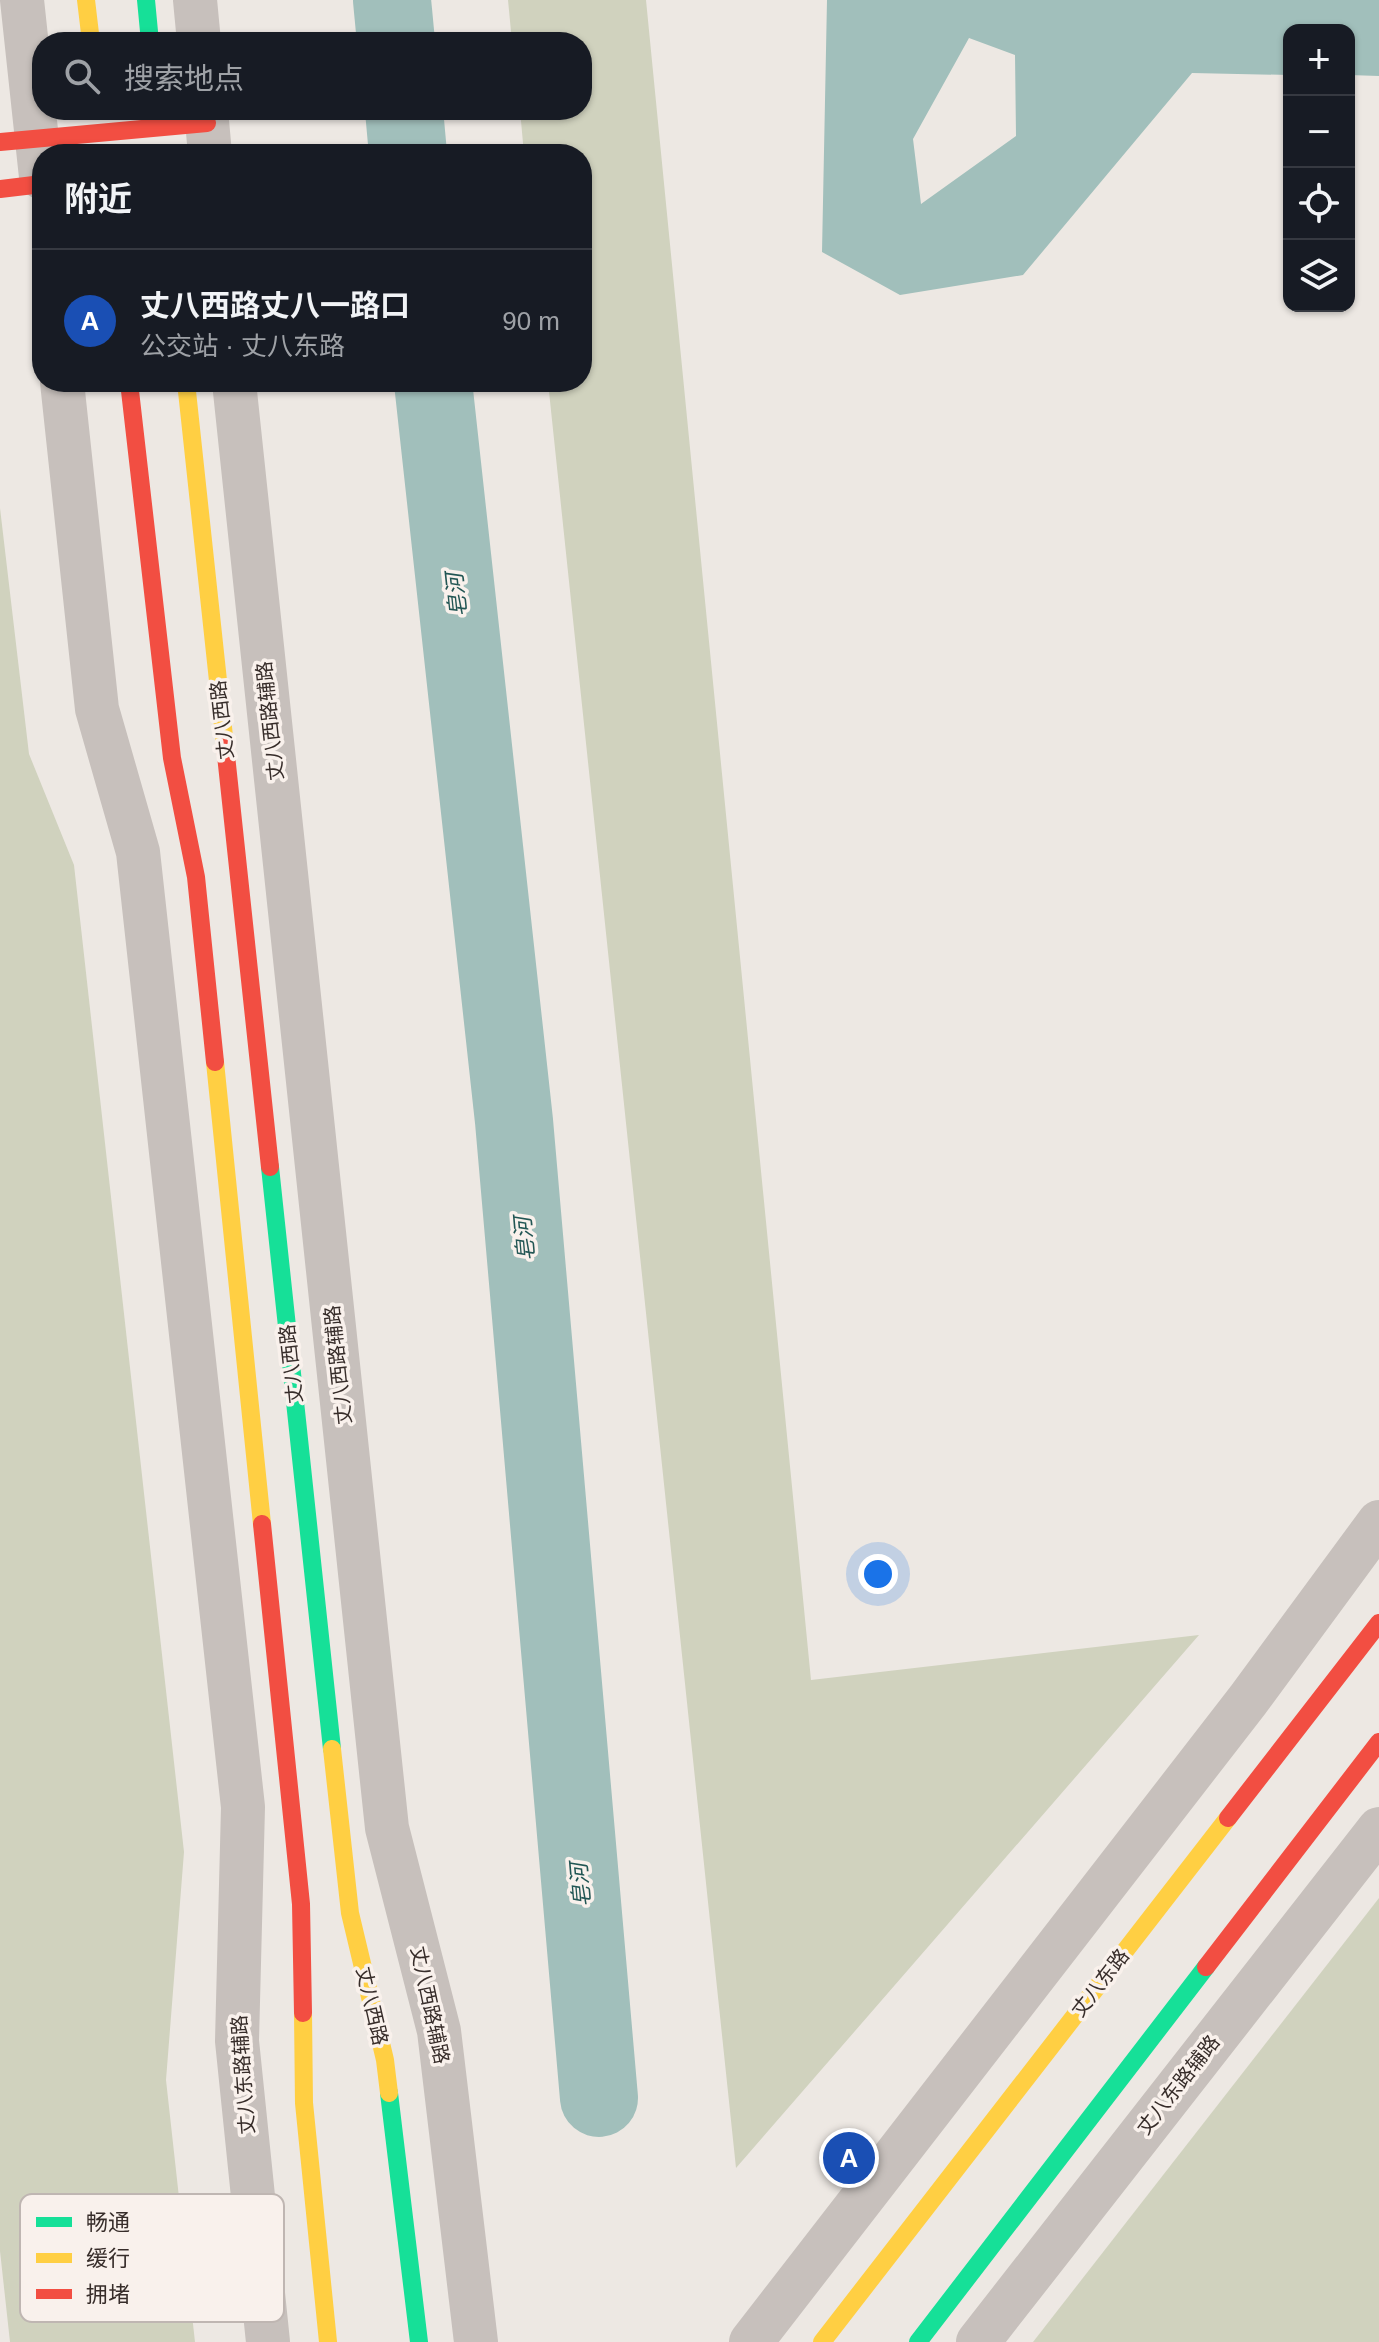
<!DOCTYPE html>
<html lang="zh">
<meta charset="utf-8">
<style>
body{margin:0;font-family:Helvetica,"Noto Sans SC",sans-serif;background:#20242c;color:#f1f3f6}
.controls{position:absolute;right:24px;top:24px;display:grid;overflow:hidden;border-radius:16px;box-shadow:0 2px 6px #0004}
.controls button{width:72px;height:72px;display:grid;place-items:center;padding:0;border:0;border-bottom:2px solid #363941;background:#171b24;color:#f1f3f6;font:40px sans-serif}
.you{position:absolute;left:878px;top:1574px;width:28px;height:28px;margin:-20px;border:6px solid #fff;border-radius:50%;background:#1a73e8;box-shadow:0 0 0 12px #1a73e833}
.badge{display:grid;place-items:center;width:52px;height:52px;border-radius:50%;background:#db2777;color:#fff;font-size:26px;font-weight:700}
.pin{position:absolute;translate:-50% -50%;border:4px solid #fff;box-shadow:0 2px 8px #0006}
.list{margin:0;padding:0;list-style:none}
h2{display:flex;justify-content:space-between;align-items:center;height:104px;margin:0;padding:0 32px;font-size:34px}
h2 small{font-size:26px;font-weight:400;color:#9ea1a6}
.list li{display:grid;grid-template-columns:52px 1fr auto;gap:24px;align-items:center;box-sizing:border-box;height:144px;padding:0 32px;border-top:2px solid #363941}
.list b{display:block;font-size:30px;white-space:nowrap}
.list p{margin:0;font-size:26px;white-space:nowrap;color:#9ea1a6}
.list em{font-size:26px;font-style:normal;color:#9ea1a6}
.icon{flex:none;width:44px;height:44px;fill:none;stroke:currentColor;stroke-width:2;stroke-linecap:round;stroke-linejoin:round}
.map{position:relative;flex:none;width:1379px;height:2342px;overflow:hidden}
.search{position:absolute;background:#171b24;box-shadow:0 2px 6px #0004;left:32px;top:32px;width:560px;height:88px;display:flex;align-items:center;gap:20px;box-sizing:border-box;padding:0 28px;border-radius:32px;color:#9ea1a6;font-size:30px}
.panel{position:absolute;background:#171b24;box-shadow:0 2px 6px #0004;left:32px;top:144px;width:560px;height:248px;border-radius:32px}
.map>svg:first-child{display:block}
</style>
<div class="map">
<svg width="1379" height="2342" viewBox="0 0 1379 2342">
<rect width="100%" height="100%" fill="#ede8e3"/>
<g fill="#d0d2be">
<polygon points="508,0 646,0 811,1680 1199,1635 736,2168 548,382 582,382 582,154 524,154 520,110 582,110 582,42 512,42"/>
<polygon points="0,508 29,754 74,865 184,1852 166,2080 195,2342 10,2342 0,2251"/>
<polygon points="1379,1898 1379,2342 1033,2342"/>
</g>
<path fill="#a1bfbb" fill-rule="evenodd" d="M827 0H1379V76L1349 75V30H1289V75L1192 73 1023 275 900 295 822 252ZM969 38 1015 55 1016 136 921 204 913 139Z"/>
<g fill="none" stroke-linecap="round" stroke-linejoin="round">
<g stroke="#a1bfbb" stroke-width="78">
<polyline points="392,0 396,42"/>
<polyline points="404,110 408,154"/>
<polyline points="433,382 514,1121 599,2098"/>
</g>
<g stroke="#c7c0bc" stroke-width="44">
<polyline points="22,0 41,177"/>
<polyline points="195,0 199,42"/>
<polyline points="206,110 210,154"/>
<polyline points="62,382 97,709 138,852 243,1807 237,2041 268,2342"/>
<polyline points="234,382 387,1828 439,2031 476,2342"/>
<polyline points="751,2342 1248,1700 1379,1522"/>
<polyline points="978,2342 1379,1829"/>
</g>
<g stroke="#16e098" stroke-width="18">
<polyline points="146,0 150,42"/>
<polyline points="270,1167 332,1749"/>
<polyline points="389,2093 419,2342"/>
<polyline points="918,2342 1206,1967"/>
</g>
<g stroke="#ffcf43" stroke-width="18">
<polyline points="86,0 91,42"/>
<polyline points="186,382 225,746"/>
<polyline points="215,1062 262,1524"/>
<polyline points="332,1749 350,1913 385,2060 389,2093"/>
<polyline points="303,2013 304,2103 328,2342"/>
<polyline points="822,2342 1228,1818"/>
</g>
<g stroke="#f24e42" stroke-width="18">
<polyline points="0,142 207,123"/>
<polyline points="0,189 42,184"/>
<polyline points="129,382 172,758 196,877 215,1062"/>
<polyline points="225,746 270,1167"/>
<polyline points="262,1524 301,1904 303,2013"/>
<polyline points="1228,1818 1379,1623"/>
<polyline points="1206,1967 1379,1742"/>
</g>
</g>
<g text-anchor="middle" stroke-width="7" stroke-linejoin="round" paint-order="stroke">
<g font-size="20" fill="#372d2a" stroke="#f9f1ec">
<text transform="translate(222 720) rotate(-96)" y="7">丈八西路</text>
<text transform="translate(270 721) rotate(-96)" y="7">丈八西路辅路</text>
<text transform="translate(291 1364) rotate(-96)" y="7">丈八西路</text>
<text transform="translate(338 1365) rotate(-96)" y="7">丈八西路辅路</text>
<text transform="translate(1100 1983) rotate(-52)" y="7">丈八东路</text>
<text transform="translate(430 2005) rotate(78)" y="7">丈八西路辅路</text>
<text transform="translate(372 2006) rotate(77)" y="7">丈八西路</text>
<text transform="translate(243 2075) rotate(-94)" y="7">丈八东路辅路</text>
<text transform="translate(1178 2085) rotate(-52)" y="7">丈八东路辅路</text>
</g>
<g font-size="22" font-style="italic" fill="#225654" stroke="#f9f1ec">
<text transform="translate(456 595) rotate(-96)" y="8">皂河</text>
<text transform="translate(524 1239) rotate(-95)" y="8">皂河</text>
<text transform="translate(580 1885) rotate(-95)" y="8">皂河</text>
</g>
</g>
<rect x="20" y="2194" width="264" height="128" rx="12" fill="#f9f1ec" stroke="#bfb6b2" stroke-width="2"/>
<rect x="36" y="2217" width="36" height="10" fill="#16e098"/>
<rect x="36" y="2253" width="36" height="10" fill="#ffcf43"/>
<rect x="36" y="2289" width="36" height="10" fill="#f24e42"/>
<g font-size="22" fill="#372d2a">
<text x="86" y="2230">畅通</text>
<text x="86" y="2266">缓行</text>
<text x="86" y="2302">拥堵</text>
</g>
</svg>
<div class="controls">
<button>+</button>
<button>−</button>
<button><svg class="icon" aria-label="locate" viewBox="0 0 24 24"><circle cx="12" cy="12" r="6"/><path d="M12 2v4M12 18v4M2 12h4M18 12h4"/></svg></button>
<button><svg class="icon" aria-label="layers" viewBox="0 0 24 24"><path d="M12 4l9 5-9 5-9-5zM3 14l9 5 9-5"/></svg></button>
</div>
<div class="you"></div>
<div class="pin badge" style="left:849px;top:2158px;background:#1a4fb4">A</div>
<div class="search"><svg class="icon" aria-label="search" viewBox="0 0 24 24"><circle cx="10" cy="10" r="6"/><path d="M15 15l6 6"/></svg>搜索地点</div>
<section class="panel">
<h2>附近<small></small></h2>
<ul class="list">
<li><span class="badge" style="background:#1a4fb4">A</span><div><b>丈八西路丈八一路口</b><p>公交站 · 丈八东路</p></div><em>90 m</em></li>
</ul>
</section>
</div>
